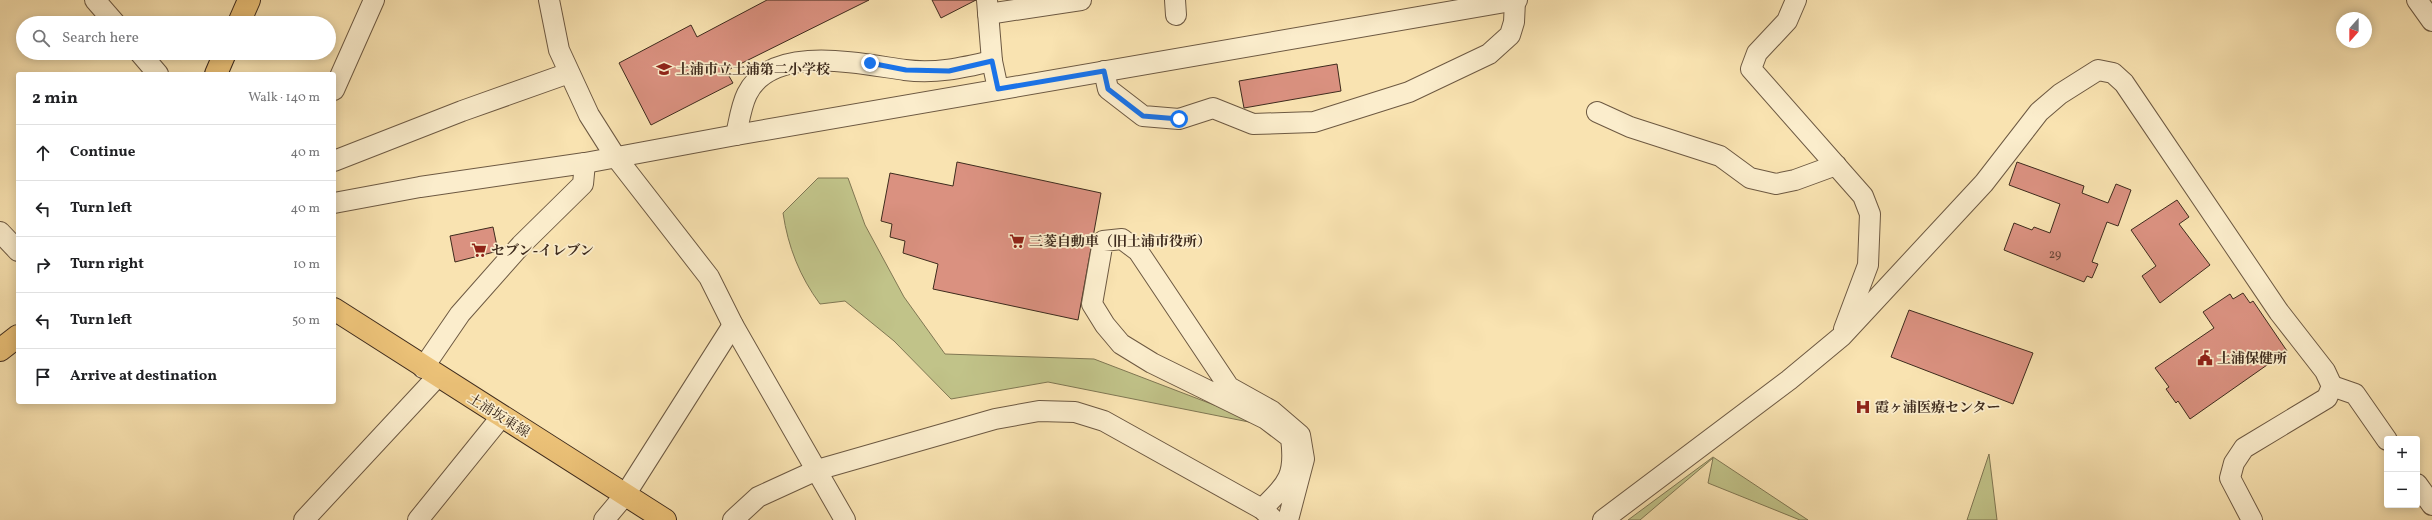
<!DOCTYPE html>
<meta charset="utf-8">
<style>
body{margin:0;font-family:Vollkorn,"Noto Serif JP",serif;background:#f2f2f2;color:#202124}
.controls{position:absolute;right:12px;bottom:12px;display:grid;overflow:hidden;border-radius:4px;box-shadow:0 2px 10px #0003}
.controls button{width:36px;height:36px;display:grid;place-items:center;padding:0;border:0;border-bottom:1px solid #e0e0e0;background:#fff;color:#202124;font:20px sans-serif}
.compass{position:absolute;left:2336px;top:12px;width:36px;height:36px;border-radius:50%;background:#fff;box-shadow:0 2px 10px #0003;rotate:201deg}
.stop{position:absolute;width:12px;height:12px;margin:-9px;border:3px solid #1a73e8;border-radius:50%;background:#fff}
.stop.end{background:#1a73e8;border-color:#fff;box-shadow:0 1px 4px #0008}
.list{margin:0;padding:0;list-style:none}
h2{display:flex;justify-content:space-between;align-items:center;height:52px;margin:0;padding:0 16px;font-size:17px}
h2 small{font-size:13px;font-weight:400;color:#757577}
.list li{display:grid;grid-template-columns:26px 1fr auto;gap:12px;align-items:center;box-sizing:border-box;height:56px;padding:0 16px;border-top:1px solid #e0e0e0}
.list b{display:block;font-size:15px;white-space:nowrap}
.list em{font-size:13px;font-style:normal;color:#757577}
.icon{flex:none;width:22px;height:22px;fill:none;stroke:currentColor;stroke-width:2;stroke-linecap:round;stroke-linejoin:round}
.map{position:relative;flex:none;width:2432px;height:520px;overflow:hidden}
.search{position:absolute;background:#fff;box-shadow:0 2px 10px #0003;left:16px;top:16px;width:320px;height:44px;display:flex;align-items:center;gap:10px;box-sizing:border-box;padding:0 14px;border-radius:22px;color:#757577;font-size:15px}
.panel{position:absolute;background:#fff;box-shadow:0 2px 10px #0003;left:16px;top:72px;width:320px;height:332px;border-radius:4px}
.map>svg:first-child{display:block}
</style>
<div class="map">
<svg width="2432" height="520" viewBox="0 0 2432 520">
<rect width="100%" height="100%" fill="#f9e3b1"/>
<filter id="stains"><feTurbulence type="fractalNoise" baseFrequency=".005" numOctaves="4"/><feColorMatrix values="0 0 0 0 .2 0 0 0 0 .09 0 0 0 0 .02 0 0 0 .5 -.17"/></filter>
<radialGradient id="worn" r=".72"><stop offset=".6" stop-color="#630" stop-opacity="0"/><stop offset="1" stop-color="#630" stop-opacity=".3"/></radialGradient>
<g fill="#c1c389" stroke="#807753">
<path d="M818 178H848L865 225 904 297 945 354 1094 359 1269 426 1048 382 951 399 894 341 845 301 820 304C800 277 788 247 783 213Z"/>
<polygon points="1989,454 1997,520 1967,520"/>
<polygon points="1713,457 1808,520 1800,520 1708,483 1713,458 1640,520 1628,520"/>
</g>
<g fill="#da9180" stroke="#3e2b1d">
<polygon points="767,0 869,0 726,71 733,83 651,125 619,63 691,25 697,37"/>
<polygon points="932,0 976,0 941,18"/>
<polygon points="1337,64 1341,91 1244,108 1239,81"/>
<polygon points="957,162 1101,193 1078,320 933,289 938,264 903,253 905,241 890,237 892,224 881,221 890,173 953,186"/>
<polygon points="2017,162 2084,186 2082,193 2108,203 2116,184 2131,190 2118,226 2107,222 2092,262 2098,264 2092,278 2087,276 2084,282 2004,250 2014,223 2032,230 2034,227 2050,233 2060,204 2009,185"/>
<polygon points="2177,200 2189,217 2179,224 2210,265 2160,303 2142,276 2156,266 2131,230"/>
<polygon points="493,227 498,251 455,262 450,236"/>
<polygon points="2243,293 2250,303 2253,301 2287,351 2190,419 2178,401 2176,403 2166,389 2169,387 2155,368 2214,328 2203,312 2230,294 2233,299"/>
<polygon points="1909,310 2033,353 2013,404 1891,357"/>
</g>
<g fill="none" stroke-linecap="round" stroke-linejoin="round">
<g stroke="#6d5942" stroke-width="22">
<g id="minor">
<polyline points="95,0 115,23"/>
<polyline points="549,0 559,50 589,115 615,156 709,277 733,325 845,520"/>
<polyline points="987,0 992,61 998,89"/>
<polyline points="1175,0 1176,15"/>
<polyline points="1796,0 1787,21 1757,53 1751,69 1863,196 1870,214 1868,265 1844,329"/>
<polyline points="2417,0 2432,21"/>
<polyline points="988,14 1081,0"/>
<polyline points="140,53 158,74"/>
<polyline points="1104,71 1108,89 1143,116 1179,119 1213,108 1253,124 1314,122 1409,92 1489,54 1510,35 1514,22 1515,1"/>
<polyline points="334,90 374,0"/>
<polyline points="1597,112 1630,127 1720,156 1750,178 1776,184 1795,180 1836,165"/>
<path d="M736 135C739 122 741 106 747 94 772 43 861 64 905 70 935 74 962 68 992 61"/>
<polyline points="334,161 462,111 569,73"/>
<polyline points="334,203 420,187 585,163 736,135 1517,0"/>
<polyline points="0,232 18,251"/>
<polyline points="423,368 460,314 521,245 583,184 585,163"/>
<polyline points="2332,386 2355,394 2387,440"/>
<polyline points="2417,484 2432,505"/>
<path d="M1262 509C1288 483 1296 476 1291 438L1266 419 1152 363 1121 344 1105 325 1092 304 1103 241 1122 239 1138 251 1229 387 1272 411 1300 435 1304 459 1288 520"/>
<polyline points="304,520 437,377"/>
<polyline points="418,520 502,416"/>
<polyline points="604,520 625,495 733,325"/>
<polyline points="733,520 758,497 817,470 995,419 1039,411 1075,412 1104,421 1262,509 1274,520"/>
<polyline points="1603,520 1789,380 1842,336 1984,183 2039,112 2060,94 2098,70 2113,73 2124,83 2279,312 2325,371 2332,386 2327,398 2244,448 2234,463 2230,478 2252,520"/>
</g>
</g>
<g stroke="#3e2b1d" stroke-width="24">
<g id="major">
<polyline points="239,23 249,0"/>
<polyline points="216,74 225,53"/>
<polyline points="334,309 665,520"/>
<polyline points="0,350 18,336"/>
</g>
</g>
<use href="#minor" stroke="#fbedcc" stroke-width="20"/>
<use href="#major" stroke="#ecc278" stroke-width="22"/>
</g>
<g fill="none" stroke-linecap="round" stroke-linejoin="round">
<polyline stroke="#1a73e8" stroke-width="5" points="870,63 906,70 949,71 992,61 998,89 1104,71 1108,89 1143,116 1179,119"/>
</g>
<defs>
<g id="school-bare" transform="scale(1.2)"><path d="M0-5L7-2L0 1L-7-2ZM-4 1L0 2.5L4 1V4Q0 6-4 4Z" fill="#8f2418" stroke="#fbedcc" stroke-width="2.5" paint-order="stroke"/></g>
<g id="supermarket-bare" transform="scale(1.2)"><path d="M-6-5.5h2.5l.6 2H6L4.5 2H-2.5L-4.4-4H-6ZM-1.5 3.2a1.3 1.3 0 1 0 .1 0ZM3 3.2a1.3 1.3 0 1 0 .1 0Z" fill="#8f2418" stroke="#fbedcc" stroke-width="2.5" paint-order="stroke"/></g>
<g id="civic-bare" transform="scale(1.2)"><path d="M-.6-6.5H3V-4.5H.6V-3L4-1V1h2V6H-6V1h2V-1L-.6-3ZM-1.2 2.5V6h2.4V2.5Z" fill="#8f2418" stroke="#fbedcc" stroke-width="2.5" paint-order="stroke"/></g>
<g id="hospital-bare" transform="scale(1.2)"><path d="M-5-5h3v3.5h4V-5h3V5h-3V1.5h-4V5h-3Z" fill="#8f2418" stroke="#fbedcc" stroke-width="2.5" paint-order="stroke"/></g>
</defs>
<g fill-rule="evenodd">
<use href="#school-bare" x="664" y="69"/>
<use href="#supermarket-bare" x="1017" y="241"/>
<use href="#supermarket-bare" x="479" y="250"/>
<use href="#civic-bare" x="2205" y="358"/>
<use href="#hospital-bare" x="1863" y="407"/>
</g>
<g text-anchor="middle" stroke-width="3.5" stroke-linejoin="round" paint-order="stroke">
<g font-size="12" fill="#654436">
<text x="2055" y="258">29</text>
</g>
<g font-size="14" font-weight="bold" fill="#3e2b1d" stroke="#fbedcc" text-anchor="start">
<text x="676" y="74">土浦市立土浦第二小学校</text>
<text x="1029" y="246">三菱自動車（旧土浦市役所）</text>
<text x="491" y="255">セブン-イレブン</text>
<text x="2217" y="363">土浦保健所</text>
<text x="1875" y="412">霞ヶ浦医療センター</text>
</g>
<g font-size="14" fill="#3e2b1d" stroke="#fbedcc">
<text transform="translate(499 415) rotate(32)" y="5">土浦坂東線</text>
</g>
</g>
<rect width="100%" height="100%" filter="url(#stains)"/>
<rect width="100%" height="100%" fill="url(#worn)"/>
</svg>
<div class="controls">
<button>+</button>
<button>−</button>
</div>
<svg class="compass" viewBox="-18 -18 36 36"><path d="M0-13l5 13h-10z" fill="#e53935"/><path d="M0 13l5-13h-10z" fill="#757577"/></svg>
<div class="stop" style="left:1179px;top:119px"></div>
<div class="stop end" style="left:870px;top:63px"></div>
<div class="search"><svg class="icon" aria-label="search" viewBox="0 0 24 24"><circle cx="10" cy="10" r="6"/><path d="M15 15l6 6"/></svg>Search here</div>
<section class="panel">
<h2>2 min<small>Walk · 140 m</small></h2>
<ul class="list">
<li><svg class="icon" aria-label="ahead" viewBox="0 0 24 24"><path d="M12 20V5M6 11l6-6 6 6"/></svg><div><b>Continue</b></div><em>40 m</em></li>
<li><svg class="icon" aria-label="left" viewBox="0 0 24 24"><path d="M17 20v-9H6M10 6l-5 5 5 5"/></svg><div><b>Turn left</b></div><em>40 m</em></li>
<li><svg class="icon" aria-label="right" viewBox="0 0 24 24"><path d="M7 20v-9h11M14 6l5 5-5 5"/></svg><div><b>Turn right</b></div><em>10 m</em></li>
<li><svg class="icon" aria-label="left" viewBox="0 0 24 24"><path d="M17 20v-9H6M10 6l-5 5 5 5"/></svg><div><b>Turn left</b></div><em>50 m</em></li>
<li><svg class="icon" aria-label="arrive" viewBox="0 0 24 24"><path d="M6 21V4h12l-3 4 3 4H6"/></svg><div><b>Arrive at destination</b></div></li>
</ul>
</section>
</div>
